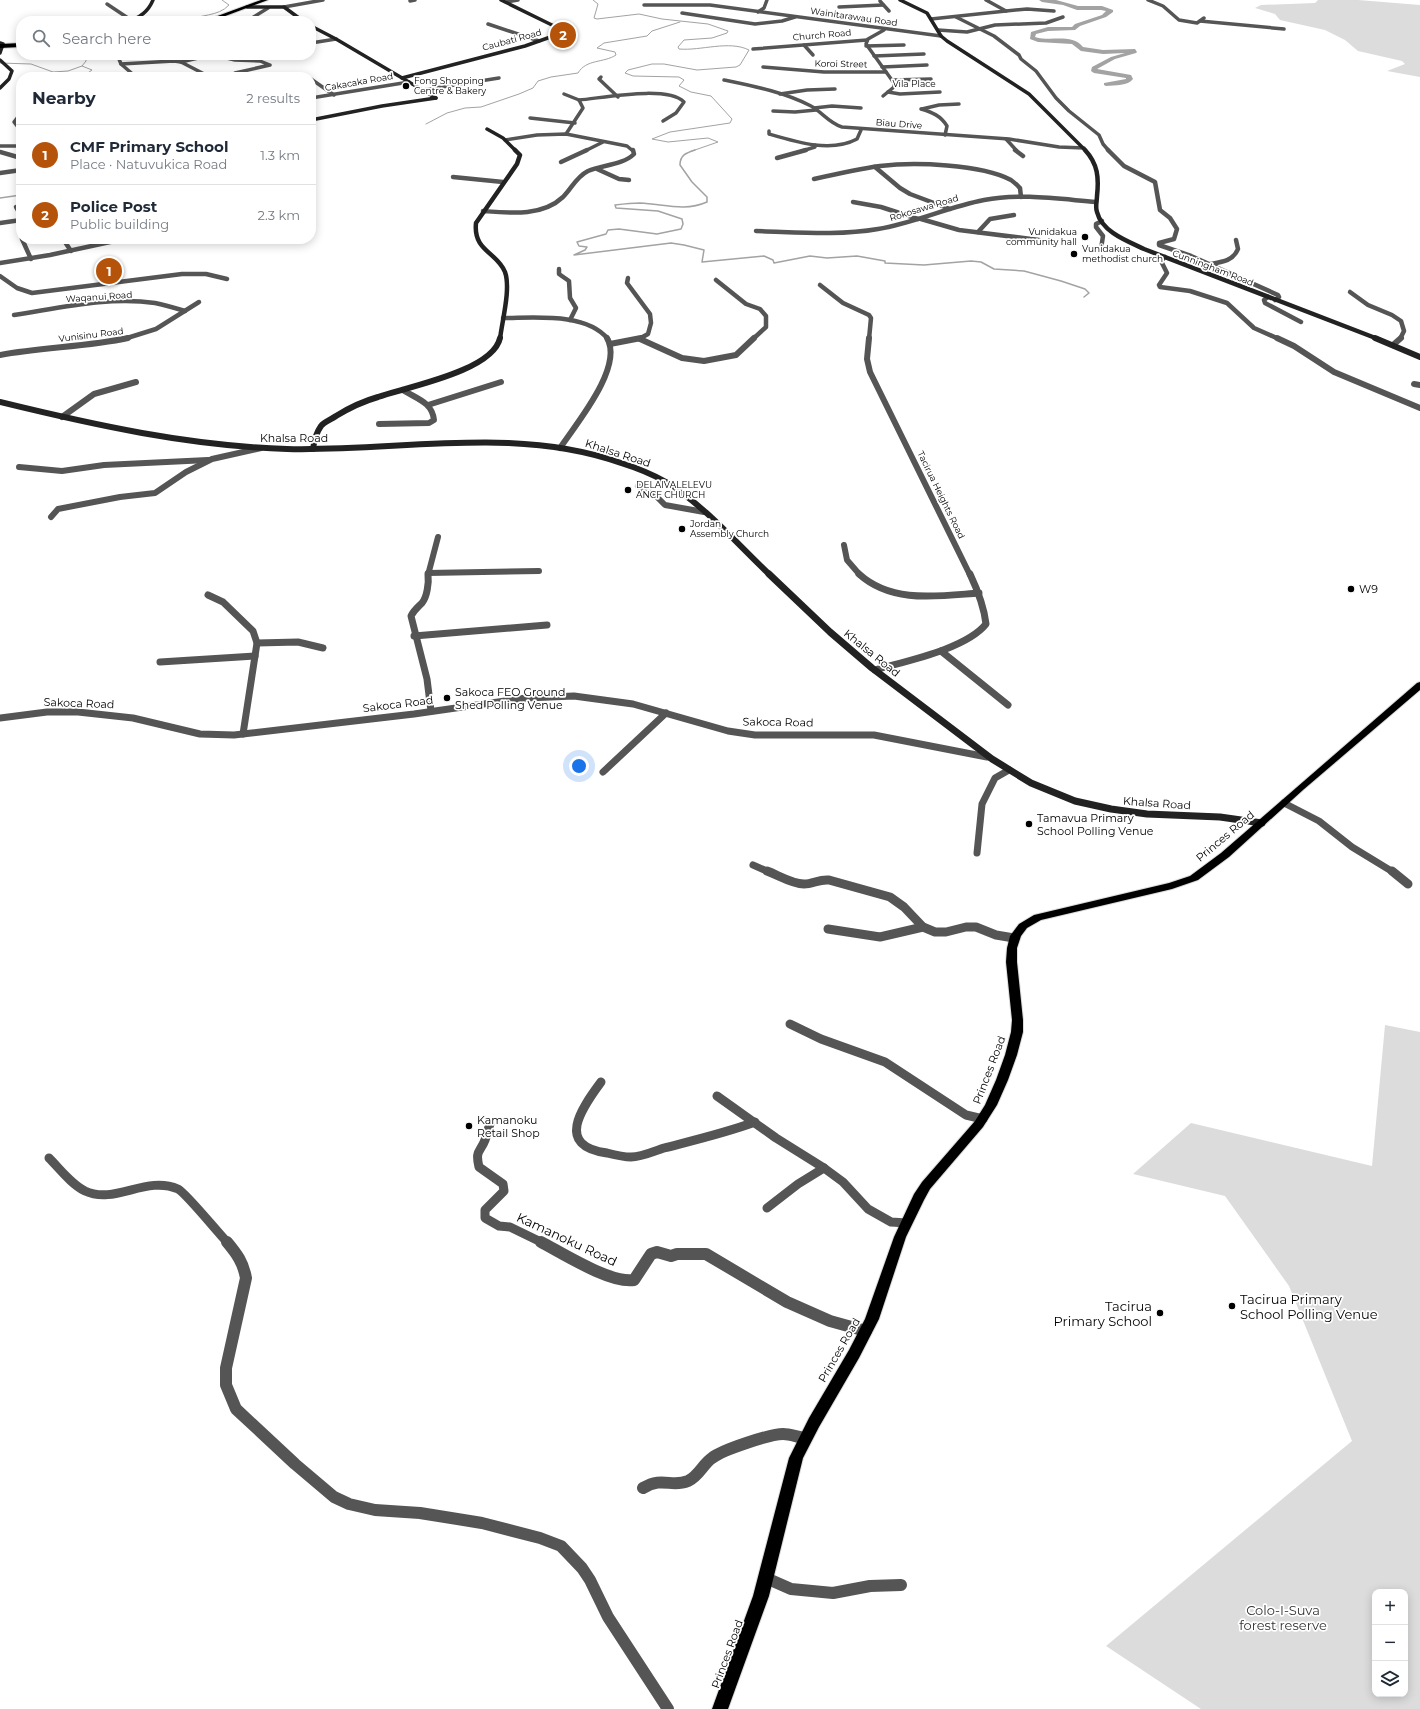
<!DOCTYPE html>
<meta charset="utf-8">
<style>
body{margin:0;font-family:Montserrat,sans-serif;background:#f2f2f3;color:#1f2937}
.controls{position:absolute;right:12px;bottom:12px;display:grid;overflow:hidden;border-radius:8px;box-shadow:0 2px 10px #0003}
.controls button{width:36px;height:36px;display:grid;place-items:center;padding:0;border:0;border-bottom:1px solid #e0e1e3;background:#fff;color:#1f2937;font:20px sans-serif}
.you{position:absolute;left:579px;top:766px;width:14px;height:14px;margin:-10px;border:3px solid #fff;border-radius:50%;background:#1a73e8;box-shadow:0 0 0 6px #1a73e833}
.badge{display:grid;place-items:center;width:26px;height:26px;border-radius:50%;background:#b45309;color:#fff;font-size:13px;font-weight:700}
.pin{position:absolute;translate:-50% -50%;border:2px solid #fff;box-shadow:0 1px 4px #0006}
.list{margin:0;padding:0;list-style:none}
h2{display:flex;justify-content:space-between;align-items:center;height:52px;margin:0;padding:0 16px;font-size:17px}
h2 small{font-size:13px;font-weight:400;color:#747a83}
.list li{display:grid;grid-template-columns:26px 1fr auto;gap:12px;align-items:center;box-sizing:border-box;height:60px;padding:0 16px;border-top:1px solid #e0e1e3}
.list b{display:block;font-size:15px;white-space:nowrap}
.list p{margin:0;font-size:13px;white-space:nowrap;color:#747a83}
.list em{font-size:13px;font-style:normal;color:#747a83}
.icon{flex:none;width:22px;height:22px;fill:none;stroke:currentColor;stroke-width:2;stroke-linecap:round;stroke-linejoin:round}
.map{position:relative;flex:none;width:1420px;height:1709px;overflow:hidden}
.search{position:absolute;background:#fff;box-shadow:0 2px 10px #0003;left:16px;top:16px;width:300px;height:44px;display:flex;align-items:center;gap:10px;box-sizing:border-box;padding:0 14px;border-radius:16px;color:#747a83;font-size:15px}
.panel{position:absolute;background:#fff;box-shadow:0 2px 10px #0003;left:16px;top:72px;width:300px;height:172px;border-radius:16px}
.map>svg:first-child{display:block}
</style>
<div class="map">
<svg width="1420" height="1709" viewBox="0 0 1420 1709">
<rect width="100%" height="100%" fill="#fff"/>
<g fill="#dcdcdc" fill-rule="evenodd">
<polygon points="1318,0 1358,0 1420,5 1420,77 1387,71 1405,64 1402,61 1358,51 1345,40 1325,30 1280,20 1275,14 1255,8 1261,5 1315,3"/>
<path d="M1385 1025 1420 1032V1709H1201L1106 1646 1352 1441 1289 1286 1225 1196 1133 1174 1191 1123 1372 1166ZM1375 1592H1405V1694H1375Z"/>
</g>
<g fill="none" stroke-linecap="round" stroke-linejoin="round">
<g stroke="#a3a3a3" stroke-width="1">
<path d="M593 0 598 4 594 18 597 19 639 14 662 19 708 24 728 31 727 33 712 38 684 40 678 47 679 49C701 51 729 40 749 50L740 65 736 67 697 70 664 64H652L628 70 625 73 633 76 679 77 684 80 679 86 691 92 711 96 732 119 730 123 670 132 652 139 668 142 708 138 718 142 692 151"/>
<path d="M186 21C200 14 218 17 229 5L222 0"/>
<polyline points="82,55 86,58 86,61 82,66 92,70 82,77"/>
<polyline points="0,63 31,64 53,72 68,71 82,66"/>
<path d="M426 124 447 113 465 108 481 107 519 94 533 88 538 81 551 77 578 73C586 59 604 63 616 55L615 52 597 48 604 43 647 36 652 31 680 22"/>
</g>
<g stroke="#a3a3a3" stroke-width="1.5">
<path d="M695 150C686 153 680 155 680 165L692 182 707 197V202C684 212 664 204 640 203 632 203 623 204 615 205L616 208 658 211 682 219 683 224 681 229 657 234 619 229 608 230 606 234 577 242 579 246 587 247 585 250 574 255 671 243 684 245 704 250 702 262 764 256 773 260 774 263 810 256 827 258 857 256 885 261V263L924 265 971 261 981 262 994 269 1024 271 1061 281 1085 289 1089 293 1084 297"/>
<polyline points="0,198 21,195"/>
</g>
<path fill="#a3a3a3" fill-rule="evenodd" d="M1039 0H1056L1078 6H1102L1113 10V12L1106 17 1080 26 1075 30 1048 31 1036 34 1035 37C1051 42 1072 33 1083 47L1103 50 1135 49 1137 52 1136 53 1115 59 1097 69 1131 75 1133 79C1128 86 1115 85 1106 86L1104 85V83L1126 79V78L1094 73 1091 71 1092 67 1111 57 1125 53 1103 54 1081 51 1072 44 1038 42 1030 39 1031 32 1048 27H1072L1075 24 1102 15 1106 11 1101 10H1077L1063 5 1042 2Z"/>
<g stroke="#dbdbdb" stroke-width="2">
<polygon id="primary" points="1420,682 1420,690 1303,790 1229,857 1198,880 1172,889 1041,920 1027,928 1021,936 1017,948 1017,962 1023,1020 1023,1032 1017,1055 1008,1080 997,1105 983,1127 930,1189 924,1200 906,1237 879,1319 859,1358 819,1427 803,1458 769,1596 728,1709 712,1709 753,1596 789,1458 809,1418 849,1350 865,1319 894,1237 914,1194 922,1182 975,1121 985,1105 996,1080 1005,1055 1011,1032 1012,1020 1006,962 1007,948 1010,936 1019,924 1034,915 1169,883 1190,876 1221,853 1417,683"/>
</g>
<g stroke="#dbdbdb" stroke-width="2">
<g id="highway">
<polygon points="261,0 268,0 212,21 204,21"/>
<polygon points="21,43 21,47 0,48 0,44"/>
</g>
</g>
<g stroke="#555" stroke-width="3.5">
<polyline points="1148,0 1163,6 1179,20 1197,23 1204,18"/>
<polyline points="410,1 415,0"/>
<polyline points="880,1 889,11"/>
<polyline points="506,2 518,0"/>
<polyline points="107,4 131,20"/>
<polyline points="644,5 710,5 941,36"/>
<polyline points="284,7 323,0"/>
<polyline points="839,7 883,5"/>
<polyline points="1006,11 1027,9 1054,11"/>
<polyline points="758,12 764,8 767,0"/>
<polyline points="682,13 755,24 782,21 795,17"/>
<polyline points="956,17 994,36 1019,55 1021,59 1036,71 1056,98 1069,111 1099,135 1103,144 1109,151"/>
<polyline points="140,18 156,21"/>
<polyline points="931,19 1006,11 986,0"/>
<polyline points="243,21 252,18 268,8"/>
<polyline points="1200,21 1284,29"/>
<polyline points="488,24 539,41"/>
<polyline points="938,30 967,32 995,25 1046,23 1063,17"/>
<polyline points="311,43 336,39"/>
<polyline points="804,45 813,55"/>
<polyline points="866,46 904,45"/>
<polyline points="753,49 867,40"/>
<polyline points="124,55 119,59 121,64 136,77"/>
<polyline points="214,55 235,60 260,61 270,65 235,73 228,77"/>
<polyline points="874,56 924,54"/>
<polyline points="181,62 211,55"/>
<polyline points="121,64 174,61 181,62 210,77"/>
<polyline points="763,67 824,72 886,72"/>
<polyline points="882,67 927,65"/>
<polyline points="601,77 599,79 618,97"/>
<polyline points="311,79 334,95"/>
<path d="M724 80C753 86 784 92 811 106 822 112 829 123 842 127L1009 139 1059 147 1084 148"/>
<polyline points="892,80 931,79"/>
<polyline points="423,90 499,78"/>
<polyline points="888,92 900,94 940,92"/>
<polyline points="564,94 579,100 583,108 566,134"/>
<polyline points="780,94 807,90 835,89"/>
<polyline points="883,96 894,87 894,83 866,44 868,39 884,30"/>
<polyline points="311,98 409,82"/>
<path d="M579 100C603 98 667 85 684 102L676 113 663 121"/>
<polyline points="814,108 832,106 861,108"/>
<path d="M921 109C932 112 941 116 947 126L945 135"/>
<polyline points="922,109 939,105 959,104"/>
<polyline points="773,111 795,112 816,110"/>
<polyline points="21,113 14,122 21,131"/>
<polyline points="530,118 575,123"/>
<path d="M769 131V134C796 142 831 153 857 139L861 130"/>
<polyline points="1006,139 1017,151"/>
<polyline points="505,140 537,135 566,134 627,146 633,151"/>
<polyline points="0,146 21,146"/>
<polyline points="585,151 603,142"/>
<polyline points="802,151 815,147 815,145"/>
</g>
<g stroke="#555" stroke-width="4.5">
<polyline points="1015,150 1023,156"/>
<polyline points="1108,150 1124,166 1155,182 1160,210 1170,218 1177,229 1174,239 1159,243 1159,245 1191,256 1278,295 1279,297 1275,300"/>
<polyline points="0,152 21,158"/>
<polyline points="777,158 806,150"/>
<polyline points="561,162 587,150"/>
<polyline points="875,167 900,188 910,194 950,209"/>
<polyline points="597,169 619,179 629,180"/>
<polyline points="0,173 21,170"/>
<polyline points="453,177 503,182"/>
<path d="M814 179C836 174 858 169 880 166 914 162 981 164 1011 180 1014 182 1017 185 1020 188L1021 197"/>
<polyline points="853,202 881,207 918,219"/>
<polyline points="16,207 21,216"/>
<path d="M483 211C509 213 542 217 563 197 572 188 576 177 588 171 602 165 623 165 634 154L633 150"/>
<polyline points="921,219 959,230 1039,240"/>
<polyline points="0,223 21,220"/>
<path d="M756 231C796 232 838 236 878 229 914 223 948 207 984 200 1021 193 1059 199 1096 202"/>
<polyline points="978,232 990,219 1014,215"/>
<polyline points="22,239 31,259"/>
<polyline points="70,239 65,242 71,251"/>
<polyline points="1101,249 1103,236 1096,227 1096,224 1102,221"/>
<polyline points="1165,257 1161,261 1167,273 1159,285 1160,287 1190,291 1227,303 1254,328 1279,339"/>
<polyline points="0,263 50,255 124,239"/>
<path d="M1210 264C1222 262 1233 261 1238 249L1236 240"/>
<polyline points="559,269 559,274 569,281 570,298 576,308 570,320"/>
<polyline points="0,276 17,288 32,293 182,274 206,274 227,279"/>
<polyline points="628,278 627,283 650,314 651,323 648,334 639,339"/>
<polyline points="716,280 746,304 760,309 766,316 766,327 753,339"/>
<polyline points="820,285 843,303 869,315 871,318 869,339"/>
<polyline points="1350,292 1368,305 1392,315 1401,321 1404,331 1400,339"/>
<polyline points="1268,297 1264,300 1265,303 1301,322"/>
<path d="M14 315C60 308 109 296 155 303 165 305 175 308 185 311"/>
<path d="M503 318C534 318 586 312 608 339"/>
<polyline points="124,339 156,329 199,302"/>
</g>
<g stroke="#555" stroke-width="6">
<polyline points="869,338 867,359 870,372 970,575"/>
<polyline points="1277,338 1294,346 1334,372 1420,408"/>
<polyline points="640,339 682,358 704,361 736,355 754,338"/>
<polyline points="610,344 641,338"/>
<polyline points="1393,345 1401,338"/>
<path d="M0 355C42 347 86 347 128 338"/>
<polyline points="1414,384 1420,385"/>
<polyline points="428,405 501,382"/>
<polyline points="62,417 94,394 136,382"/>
<path d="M379 424 429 423 434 420C432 402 417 399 403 390"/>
<path d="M560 448C576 424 624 367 607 338"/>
<polyline points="19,467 62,471 104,465 208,460"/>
<polyline points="638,486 646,492 653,493 665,505 704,512"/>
<polyline points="51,517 58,509 120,497 155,493 186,472 212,459 261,448"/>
<polyline points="844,545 847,560 860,575"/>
<polyline points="428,573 539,571"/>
<polyline points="428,575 438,537"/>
</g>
<g stroke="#555" stroke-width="7">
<path d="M428 574C429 583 427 597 422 603 417 608 414 610 411 616L427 679 431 711"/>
<path d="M859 574C892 604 938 596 979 593"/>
<polyline points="208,595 223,602 253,631 257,643 243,734"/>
<polyline points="414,636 547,625"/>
<polyline points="257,643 298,642 323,648"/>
<polyline points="941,651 1008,705"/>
<polyline points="160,662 255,656"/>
<path d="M875 670C906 661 966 649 986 624 984 606 978 591 970 574"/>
<polyline points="0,718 47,712 78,712 133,718 200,734 234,735 414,714 526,698 574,696 633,704 728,731 755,735 874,735 987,757"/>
<polyline points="603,772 666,713"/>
<polyline points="1284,803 1319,821 1352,847 1393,872"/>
<polyline points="977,853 982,804 995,778 1009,770"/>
<polyline points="753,865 769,872"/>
</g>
<g stroke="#555" stroke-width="9">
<path d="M767 871C778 875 792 884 804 884 813 884 819 879 829 880L890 897 904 907 923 927 935 932H946L966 927H976L996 935 1014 938"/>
<polyline points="1392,871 1408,884"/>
<polyline points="828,929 880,937 923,927"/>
<polyline points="790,1024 821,1039 885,1062 966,1115 983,1119"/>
<path d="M601 1082C581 1109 555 1146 607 1153 615 1155 624 1157 631 1157 642 1157 654 1151 664 1148 695 1140 725 1133 755 1122"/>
<polyline points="717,1096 776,1138 824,1168 843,1182 868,1209 891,1222 907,1223"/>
<path d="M490 1124C488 1129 487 1135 485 1140 480 1153 475 1150 479 1167L503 1184 504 1191 485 1210V1218L499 1226 510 1227 543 1243"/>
<path d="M49 1158C60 1169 71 1184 85 1191 115 1205 146 1175 178 1189 186 1193 219 1234 228 1243"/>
<polyline points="767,1208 798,1184 824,1168"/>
</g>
<g stroke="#555" stroke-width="12">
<path d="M227 1242C237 1254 243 1262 246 1278L226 1368V1385L236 1409 295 1464 334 1497 349 1504 375 1510 420 1513 482 1523 540 1538 561 1546 582 1568 590 1580 608 1617 668 1709"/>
<path d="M541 1242C562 1253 611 1284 634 1280L651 1254 657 1252 671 1256 677 1254H706L787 1302 830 1321 866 1331"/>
<path d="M643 1488C663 1476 671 1488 688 1481 699 1476 703 1464 712 1458 722 1450 770 1434 783 1434 790 1434 797 1437 804 1438"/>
<polyline points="766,1578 791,1589 833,1593 870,1586 901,1585"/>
</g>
<g stroke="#222" stroke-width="3.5">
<polyline points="900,0 927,13 941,36 947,41 1029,94 1086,151"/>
<polyline points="247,7 284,7 303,21"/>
<path d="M128 21C140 18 148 12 153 0"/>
<polyline points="311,26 336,39 436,98"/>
<polyline points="0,43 3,44 0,53"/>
<polyline points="0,60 12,71 9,79 0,88"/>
<polyline points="402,78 525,46 559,34 560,31 556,27 501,0"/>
<polyline points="311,120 382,106 436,98"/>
<polyline points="487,129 503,138 516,151"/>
</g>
<g stroke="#222" stroke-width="4.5">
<path d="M1085 150C1098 164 1099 178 1097 196 1097 201 1095 207 1097 212 1102 232 1127 241 1144 249L1378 339"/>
<path d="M500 339C502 321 511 289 505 272 497 252 473 251 476 223L517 164 520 155 515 150"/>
</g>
<g stroke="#222" stroke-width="6">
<polyline points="1375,338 1420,357"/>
<path d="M0 402C94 425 189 446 287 449 398 452 514 425 621 463 637 468 652 474 666 482 705 506 737 544 770 575"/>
<path d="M313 449C314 441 316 433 321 426 324 422 332 419 336 416 349 408 364 401 378 397 407 387 493 371 500 338"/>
</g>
<polyline stroke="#222" stroke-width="7" points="769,574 830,632 872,668 992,759 1031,783 1075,801 1111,809 1147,814 1220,817 1262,823"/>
<use href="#primary" fill="#000" fill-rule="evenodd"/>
<use href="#highway" fill="#000" fill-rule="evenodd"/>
</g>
<g fill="#000" stroke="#fff" stroke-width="1.5">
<circle cx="406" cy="86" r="4"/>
<circle cx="1085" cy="237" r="4"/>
<circle cx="1074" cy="254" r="4"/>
<circle cx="628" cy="490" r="4"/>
<circle cx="682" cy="529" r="4"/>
<circle cx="1351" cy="589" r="4"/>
<circle cx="447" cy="698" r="4"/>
<circle cx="1029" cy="824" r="4"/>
<circle cx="469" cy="1126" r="4"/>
<circle cx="1232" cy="1306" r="4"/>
<circle cx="1160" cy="1313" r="4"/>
</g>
<g text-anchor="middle" stroke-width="3.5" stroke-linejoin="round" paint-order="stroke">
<g font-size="9" fill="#000" stroke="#fff">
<text transform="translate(854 17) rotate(8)" y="3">Wainitarawau Road</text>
<text transform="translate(822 35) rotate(-5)" y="3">Church Road</text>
<text transform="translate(512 40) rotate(-15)" y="3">Caubati Road</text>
<text transform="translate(841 64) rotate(1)" y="3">Koroi Street</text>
<text transform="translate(359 82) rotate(-10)" y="3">Cakacaka Road</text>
<text x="914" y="87">Vila Place</text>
<text transform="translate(899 124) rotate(4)" y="3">Biau Drive</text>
<text transform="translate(924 208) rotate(-17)" y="3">Rokosawa Road</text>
<text transform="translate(1213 268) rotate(21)" y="3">Cunningham Road</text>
<text transform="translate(99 297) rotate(-4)" y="3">Waqanui Road</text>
<text transform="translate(91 335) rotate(-7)" y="3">Vunisinu Road</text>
<text transform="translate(941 495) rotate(64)" y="3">Tacirua Heights Road</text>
</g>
<g font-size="9" fill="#000" stroke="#fff" text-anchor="start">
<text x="414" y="84">Fong Shopping<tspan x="414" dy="10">Centre &amp; Bakery</tspan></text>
<text x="1077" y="235" text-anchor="end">Vunidakua<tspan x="1077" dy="10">community hall</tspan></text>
<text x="1082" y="252">Vunidakua<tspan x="1082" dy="10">methodist church</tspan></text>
<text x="636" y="488">DELAIVALELEVU<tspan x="636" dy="10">ANCF CHURCH</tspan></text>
<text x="690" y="527">Jordan<tspan x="690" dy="10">Assembly Church</tspan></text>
</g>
<g font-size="11" fill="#000" stroke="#fff">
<text x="294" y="442">Khalsa Road</text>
<text transform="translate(618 453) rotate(18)" y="4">Khalsa Road</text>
<text transform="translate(872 653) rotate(39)" y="4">Khalsa Road</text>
<text transform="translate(79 703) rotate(2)" y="4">Sakoca Road</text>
<text transform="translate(398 704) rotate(-7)" y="4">Sakoca Road</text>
<text transform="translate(778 722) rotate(1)" y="4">Sakoca Road</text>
<text transform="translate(1157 803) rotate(4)" y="4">Khalsa Road</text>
<text transform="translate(1225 836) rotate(-40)" y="4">Princes Road</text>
<text transform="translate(989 1070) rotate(-69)" y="4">Princes Road</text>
<text transform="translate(839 1350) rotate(-60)" y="4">Princes Road</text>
<text transform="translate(727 1654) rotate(-70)" y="4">Princes Road</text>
</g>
<g font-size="11" fill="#000" stroke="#fff" text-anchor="start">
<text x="1359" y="593">W9</text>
<text x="455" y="696">Sakoca FEO Ground<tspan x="455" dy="13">Shed Polling Venue</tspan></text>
<text x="1037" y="822">Tamavua Primary<tspan x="1037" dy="13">School Polling Venue</tspan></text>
<text x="477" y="1124">Kamanoku<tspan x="477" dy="13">Retail Shop</tspan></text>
</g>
<g font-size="13" fill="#000" stroke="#fff">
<text transform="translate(567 1239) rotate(25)" y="5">Kamanoku Road</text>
</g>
<g font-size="13" fill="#000" stroke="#fff" text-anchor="start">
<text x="1240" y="1304">Tacirua Primary<tspan x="1240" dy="15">School Polling Venue</tspan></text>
<text x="1152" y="1311" text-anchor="end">Tacirua<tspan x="1152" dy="15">Primary School</tspan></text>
</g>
<g font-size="13" fill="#333" stroke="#fff">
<text x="1283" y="1615">Colo-I-Suva<tspan x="1283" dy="15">forest reserve</tspan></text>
</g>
</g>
</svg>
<div class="controls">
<button>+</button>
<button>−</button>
<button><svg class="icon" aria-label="layers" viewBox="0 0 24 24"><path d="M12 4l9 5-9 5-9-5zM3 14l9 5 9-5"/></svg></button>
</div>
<div class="you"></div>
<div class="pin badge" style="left:109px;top:271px">1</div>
<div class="pin badge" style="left:563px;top:35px">2</div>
<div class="search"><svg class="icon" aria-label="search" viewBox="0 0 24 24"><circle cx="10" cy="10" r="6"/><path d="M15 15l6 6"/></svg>Search here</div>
<section class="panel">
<h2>Nearby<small>2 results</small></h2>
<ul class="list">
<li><span class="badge">1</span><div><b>CMF Primary School</b><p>Place · Natuvukica Road</p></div><em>1.3 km</em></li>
<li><span class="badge">2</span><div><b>Police Post</b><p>Public building</p></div><em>2.3 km</em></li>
</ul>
</section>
</div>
